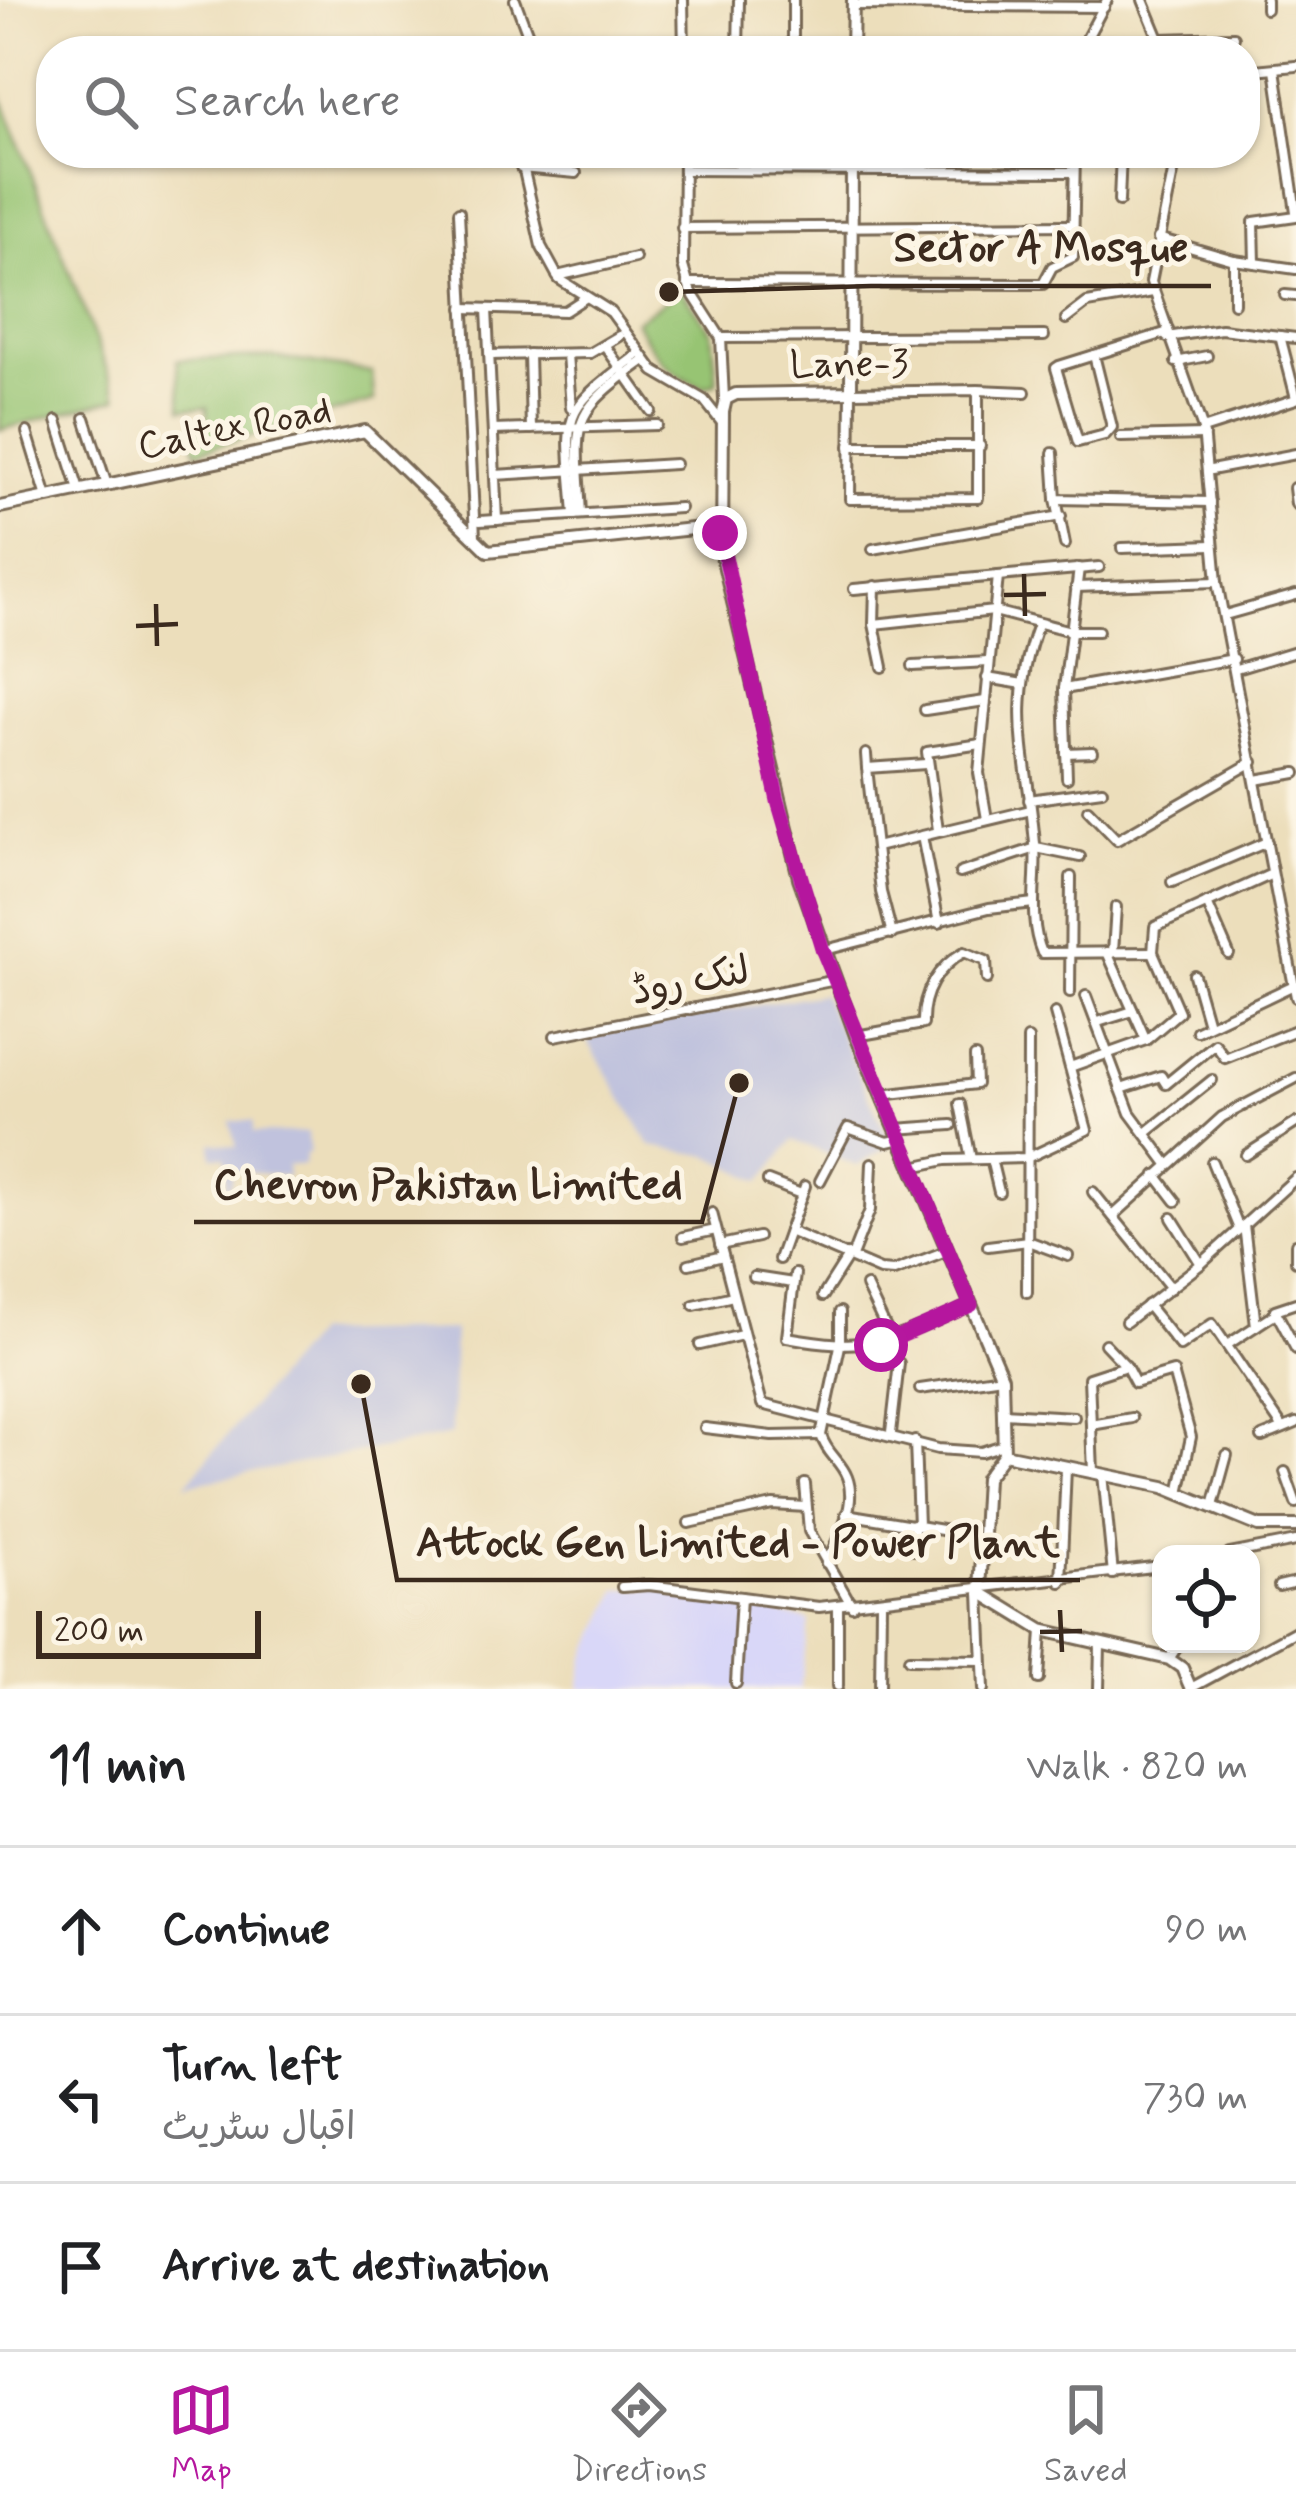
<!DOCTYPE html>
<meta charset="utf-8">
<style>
body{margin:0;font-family:Mynerve,"Playpen Sans Arabic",sans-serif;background:#f6f6f6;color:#202124}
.controls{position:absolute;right:36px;bottom:36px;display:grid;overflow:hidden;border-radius:24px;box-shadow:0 3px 9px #0004}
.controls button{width:108px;height:108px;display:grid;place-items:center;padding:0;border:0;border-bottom:3px solid #e0e0e0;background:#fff;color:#202124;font:60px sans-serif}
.scale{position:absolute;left:36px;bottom:30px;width:225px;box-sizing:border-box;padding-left:12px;border:6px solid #3b2a1e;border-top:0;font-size:33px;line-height:42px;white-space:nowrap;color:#3b2a1e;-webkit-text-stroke:9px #fcf5e5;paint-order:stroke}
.stop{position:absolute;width:36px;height:36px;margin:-27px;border:9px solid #b5179e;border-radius:50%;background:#fff}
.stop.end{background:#b5179e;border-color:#fff;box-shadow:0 3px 12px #0008}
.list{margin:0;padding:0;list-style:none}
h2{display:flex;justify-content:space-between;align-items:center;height:156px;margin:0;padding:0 48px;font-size:51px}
h2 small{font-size:39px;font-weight:400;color:#757577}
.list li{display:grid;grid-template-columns:78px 1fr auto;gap:36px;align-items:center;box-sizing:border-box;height:168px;padding:0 48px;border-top:3px solid #e0e0e0}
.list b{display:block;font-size:45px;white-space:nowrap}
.list p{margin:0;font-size:39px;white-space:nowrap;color:#757577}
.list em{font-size:39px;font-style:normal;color:#757577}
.icon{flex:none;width:66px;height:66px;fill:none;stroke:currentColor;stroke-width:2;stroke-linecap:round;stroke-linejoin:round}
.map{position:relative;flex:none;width:1296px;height:1689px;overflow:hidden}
.search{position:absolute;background:#fff;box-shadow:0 3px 9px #0004;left:36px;right:36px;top:36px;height:132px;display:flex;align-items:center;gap:30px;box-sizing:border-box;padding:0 42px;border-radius:48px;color:#757577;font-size:45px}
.sheet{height:660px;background:#fff}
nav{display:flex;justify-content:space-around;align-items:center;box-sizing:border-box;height:168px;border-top:3px solid #e0e0e0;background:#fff;font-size:33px;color:#757577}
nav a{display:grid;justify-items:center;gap:6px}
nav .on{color:#b5179e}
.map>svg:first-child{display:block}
</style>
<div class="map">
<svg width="1296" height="1689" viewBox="0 0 1296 1689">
<rect width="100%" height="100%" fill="#fcf5e5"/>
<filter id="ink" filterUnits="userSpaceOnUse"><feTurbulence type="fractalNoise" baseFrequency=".00833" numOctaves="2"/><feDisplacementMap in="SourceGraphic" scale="24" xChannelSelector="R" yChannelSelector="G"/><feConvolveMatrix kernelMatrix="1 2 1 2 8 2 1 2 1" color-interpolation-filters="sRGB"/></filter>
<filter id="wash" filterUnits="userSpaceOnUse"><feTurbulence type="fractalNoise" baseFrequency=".004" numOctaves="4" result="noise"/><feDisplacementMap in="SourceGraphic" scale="48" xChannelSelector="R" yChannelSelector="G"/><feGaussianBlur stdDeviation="2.7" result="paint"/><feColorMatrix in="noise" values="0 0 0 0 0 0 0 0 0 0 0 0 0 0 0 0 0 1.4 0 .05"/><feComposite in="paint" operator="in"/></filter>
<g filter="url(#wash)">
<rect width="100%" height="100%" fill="#ecdebb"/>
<polygon fill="#d9d7f8" points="659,1588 809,1620 800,1689 580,1689 585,1659 618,1590"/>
<g fill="#c0c2dd">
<polygon points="822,994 891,1144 857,1166 793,1140 761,1182 710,1156 651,1146 584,1035"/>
<polygon points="230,1121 253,1121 253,1133 307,1133 310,1153 305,1154 304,1165 287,1165 288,1176 233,1171 231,1185 226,1187 225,1157 212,1156 211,1142 237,1147"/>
<polygon points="454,1330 451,1435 185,1485 314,1333"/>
</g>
<g fill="#97c473" stroke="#697748" stroke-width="3">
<polygon points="0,93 118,398 0,430"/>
<path d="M681 290 712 332 717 382 705 387C668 375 654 354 635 321Z"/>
<polygon points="273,357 372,372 374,401 197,452 188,429 207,425 207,407 182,409 177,360"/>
</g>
</g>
<g filter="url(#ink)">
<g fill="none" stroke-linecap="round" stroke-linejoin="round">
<g stroke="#796955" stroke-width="14">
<g id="street">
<polyline points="515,0 534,51"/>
<polyline points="683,0 684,51"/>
<polyline points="793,0 793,51"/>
<polyline points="1143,0 1164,51"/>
<polyline points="854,5 1104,7"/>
<polyline points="1266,9 1266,0"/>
<polyline points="1159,39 1234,37"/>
<polyline points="738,51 739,0"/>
<polyline points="1080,51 1107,0"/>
<polyline points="1275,69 1296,212"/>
<polyline points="1245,71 1296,66"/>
<polyline points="471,153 479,153"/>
<polyline points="520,153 541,246 559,279 611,312 654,371 704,400 723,424"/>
<polyline points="684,153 683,266 690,290 721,338 724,399"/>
<polyline points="1177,153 1151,282 1203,429 1217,582 1296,997"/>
<polyline points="521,168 576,173"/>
<polyline points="684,170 1074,172"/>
<polyline points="1119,201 1121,153"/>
<polyline points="459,212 475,537"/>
<polyline points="682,228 1073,225"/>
<polyline points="1158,238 1234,260 1296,269"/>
<polyline points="1255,263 1254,222 1296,216"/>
<polyline points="557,276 635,258"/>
<polyline points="687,283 1043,284 1052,267 1073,257 1075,153"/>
<polyline points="1285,295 1296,296"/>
<polyline points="1234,303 1234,260"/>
<polyline points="463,308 565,311 585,298"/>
<polyline points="487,309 497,520"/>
<polyline points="1066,319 1087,303 1153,292"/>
<polyline points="1280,336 1296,398"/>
<polyline points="1167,337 1221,329 1296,338"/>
<polyline points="721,338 1044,336"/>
<polyline points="605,346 651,411"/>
<polyline points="529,354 531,429"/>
<polyline points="567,354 571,408"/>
<polyline points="490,355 590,353 619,336"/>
<polyline points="1094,355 1112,427 1105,435 1078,442 1056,368 1059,366 1165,333"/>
<polyline points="1176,362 1207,356"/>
<polyline points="978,390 851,392 850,499 978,498 978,390 1025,392"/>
<polyline points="85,418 106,482"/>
<polyline points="57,421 78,487"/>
<polyline points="1203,429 1296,399"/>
<polyline points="493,430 657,425"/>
<polyline points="27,432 46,494"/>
<polyline points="1121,437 1204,435"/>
<polyline points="850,446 980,446"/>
<polyline points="1053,453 1056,499 1210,502"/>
<polyline points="1211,470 1296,454"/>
<polyline points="495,475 675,464"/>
<polyline points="1294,488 1296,504"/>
<polyline points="1056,499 1065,544"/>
<path d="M581 514C576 421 566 416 645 360"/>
<path d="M574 515C567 411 555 416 640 353"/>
<polyline points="480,521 680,508"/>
<polyline points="1122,548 1212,545"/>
<polyline points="873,549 1061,516"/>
<polyline points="875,586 874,624 883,667"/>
<polyline points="1076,587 1217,582"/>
<polyline points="854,589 1099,567"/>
<polyline points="1225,615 1296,595"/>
<polyline points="874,624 994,611 1071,631 1098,631"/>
<path d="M1038 624C1006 712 1028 758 1035 844 1038 882 1027 917 1042 953L1153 952"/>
<polyline points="913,666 989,662"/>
<polyline points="1236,669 1296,651"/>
<polyline points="987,678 1023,684"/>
<polyline points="1064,689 1234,659"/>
<polyline points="925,710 985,701"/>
<polyline points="1066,753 1092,752"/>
<polyline points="866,754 867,768"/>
<polyline points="1067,778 1064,689 1079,568"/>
<polyline points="1256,780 1296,773"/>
<polyline points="1029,800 1102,790"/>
<polyline points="1088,810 1117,840 1253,762"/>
<polyline points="987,819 979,773 998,576"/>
<polyline points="938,830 927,752 981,744"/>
<polyline points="922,836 939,923"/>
<polyline points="876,847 1031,810"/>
<polyline points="960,873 1036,848 1080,857"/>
<polyline points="1172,882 1267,842"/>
<polyline points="1207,903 1229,954"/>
<polyline points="892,934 881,892 867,768 926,764"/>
<polyline points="825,950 989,908 1034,903"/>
<polyline points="1107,952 1146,1040"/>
<polyline points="1113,952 1116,907"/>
<polyline points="1194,975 1208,1024"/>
<polyline points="1070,992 1071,877"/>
<polyline points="1086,996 1130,1113 1168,1164"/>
<polyline points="1098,1022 1133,1011"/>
<polyline points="1197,1031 1294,985"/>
<polyline points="555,1036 836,980"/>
<path d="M856 1036 923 1024C922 993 937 967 964 952L986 961 987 979"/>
<polyline points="1070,1067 1146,1040 1179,1012 1153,952 1155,927 1272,874"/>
<polyline points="1121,1089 1161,1076 1166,1084 1215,1044 1225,1058 1296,1030"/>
<polyline points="881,1095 976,1084 975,1057"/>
<polyline points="960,1104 971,1159"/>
<polyline points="896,1129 952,1125"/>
<polyline points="1146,1133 1212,1080"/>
<polyline points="1246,1155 1296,1123"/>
<polyline points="991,1159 999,1192"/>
<polyline points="1212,1162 1239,1229"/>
<polyline points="913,1167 945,1160 1027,1158 1087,1130 1055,1013"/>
<polyline points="1156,1175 1176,1201"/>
<polyline points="768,1181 801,1194"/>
<polyline points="820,1181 848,1128 888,1142 901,1139"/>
<polyline points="1093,1192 1171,1288"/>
<polyline points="712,1213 762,1404 938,1449 981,1452 1000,1446"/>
<polyline points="1113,1216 1222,1117 1296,1078"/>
<polyline points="1172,1218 1201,1264"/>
<polyline points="1244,1225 1256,1326"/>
<polyline points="789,1231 880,1270 894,1271 946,1251"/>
<polyline points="683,1237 716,1230"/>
<polyline points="1296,1244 1296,1261"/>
<polyline points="720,1245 758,1237"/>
<polyline points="988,1246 1028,1241 1068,1256"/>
<polyline points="852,1256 870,1210 872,1163"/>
<polyline points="779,1259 805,1186"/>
<polyline points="689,1264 723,1256"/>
<path d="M795 1274 787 1337C874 1353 893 1340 971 1305"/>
<polyline points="754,1277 793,1283"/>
<polyline points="866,1286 892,1341"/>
<polyline points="1027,1292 1028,1039"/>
<polyline points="823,1296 849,1255"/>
<polyline points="1296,1303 1275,1310 1296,1349"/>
<polyline points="694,1305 733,1296"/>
<polyline points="1147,1305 1180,1346 1212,1324 1283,1428"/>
<polyline points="1126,1322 1201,1264 1296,1178"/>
<polyline points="700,1345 742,1335"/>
<polyline points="1227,1345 1276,1313"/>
<polyline points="1126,1366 1135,1383 1173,1372 1191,1437 1179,1493"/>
<polyline points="920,1389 1002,1377"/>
<polyline points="1003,1413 1074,1417"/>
<polyline points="1091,1425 1132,1418"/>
<polyline points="705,1428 772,1436 821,1435"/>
<polyline points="891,1433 899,1363"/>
<polyline points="1262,1437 1296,1423"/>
<polyline points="915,1441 918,1526"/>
<polyline points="1093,1472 1089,1378 1126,1366 1105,1344"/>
<polyline points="1285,1472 1296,1503"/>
<polyline points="1103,1474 1113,1574"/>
<polyline points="805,1484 809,1531 852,1606"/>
<polyline points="1213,1506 1227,1455"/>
<polyline points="846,1514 954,1532"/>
<polyline points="689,1523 773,1505 806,1507"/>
<polyline points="914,1524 914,1550"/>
<polyline points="1229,1554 1296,1541"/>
<path d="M826 1563C838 1539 858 1505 847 1477 841 1461 826 1453 821 1435L840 1346V1312"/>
<polyline points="1061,1582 1066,1468"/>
<polyline points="1279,1586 1296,1582"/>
<polyline points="622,1587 649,1585 819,1607 1161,1566"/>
<polyline points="980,1592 984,1689"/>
<polyline points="909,1659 982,1660"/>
<polyline points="1169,1659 1179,1644"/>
<polyline points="1039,1679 1042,1630"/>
<polyline points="736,1683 741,1597"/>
<polyline points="838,1686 838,1606"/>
<polyline points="1191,1688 1296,1631"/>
<polyline points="880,1689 881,1604"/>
<polyline points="1099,1689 1100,1645"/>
</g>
</g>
<g stroke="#796955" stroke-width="16">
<g id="secondary">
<polyline points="852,51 853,0"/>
<polyline points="852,153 851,392 736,394 726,399 723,412 722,556 799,878 856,1036 1002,1377 1004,1454 1164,1487 1259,1526 1296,1526"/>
<polyline points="0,507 365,431 488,551 720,526"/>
<polyline points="1004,1454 986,1478 980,1592 1042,1630 1169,1659 1182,1668 1191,1689"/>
</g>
</g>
<use href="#street" stroke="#fff" stroke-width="8"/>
<use href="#secondary" stroke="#fff" stroke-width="10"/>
</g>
</g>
<g fill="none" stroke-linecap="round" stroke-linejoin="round" filter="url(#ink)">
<polyline stroke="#b5179e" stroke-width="15" points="720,533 778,801 823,951 971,1305 881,1345"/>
</g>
<path fill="none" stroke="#3b2a1e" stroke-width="4.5" d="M1024 574 1025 616M1004 595 1046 594M156 604 157 646M136 626 178 624M1060 1610 1062 1652M1040 1632 1082 1631"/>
<g text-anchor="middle" stroke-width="10" stroke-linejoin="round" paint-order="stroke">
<g font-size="39" fill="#3b2a1e" stroke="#fcf5e5">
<text transform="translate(849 362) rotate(-1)" y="14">Lane-3</text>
<text transform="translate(234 426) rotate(-11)" y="14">Caltex Road</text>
<text transform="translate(690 979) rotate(-11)" y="14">لنک روڈ</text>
</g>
</g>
<path fill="none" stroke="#3b2a1e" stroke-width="4.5" d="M669 292L871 286H1211M739 1083L702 1222H194M361 1384L397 1580H1080"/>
<g fill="#3b2a1e" stroke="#fcf5e5" stroke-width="4.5">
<circle cx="669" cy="292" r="12"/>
<circle cx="739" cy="1083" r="12"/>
<circle cx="361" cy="1384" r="12"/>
</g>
<g font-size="42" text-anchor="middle" font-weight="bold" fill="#3b2a1e" stroke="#fcf5e5" stroke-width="10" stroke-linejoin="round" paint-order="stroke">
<text x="1041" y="261">Sector A Mosque</text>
<text x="448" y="1198">Chevron Pakistan Limited</text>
<text x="738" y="1556">Attock Gen Limited - Power Plant</text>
</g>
</svg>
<div class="controls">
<button><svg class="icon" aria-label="locate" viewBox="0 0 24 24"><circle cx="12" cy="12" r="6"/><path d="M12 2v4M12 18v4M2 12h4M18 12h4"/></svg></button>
</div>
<div class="scale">200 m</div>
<div class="stop" style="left:881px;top:1345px"></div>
<div class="stop end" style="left:720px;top:533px"></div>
<div class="search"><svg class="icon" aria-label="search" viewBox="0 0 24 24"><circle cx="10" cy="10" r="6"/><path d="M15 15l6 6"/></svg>Search here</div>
</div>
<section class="sheet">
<h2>11 min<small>Walk · 820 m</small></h2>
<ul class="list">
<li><svg class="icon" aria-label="ahead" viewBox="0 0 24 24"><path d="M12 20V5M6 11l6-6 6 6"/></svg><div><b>Continue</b></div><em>90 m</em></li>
<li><svg class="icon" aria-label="left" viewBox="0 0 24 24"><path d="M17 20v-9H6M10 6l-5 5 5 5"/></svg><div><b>Turn left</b><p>اقبال سٹریٹ</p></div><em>730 m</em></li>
<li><svg class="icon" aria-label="arrive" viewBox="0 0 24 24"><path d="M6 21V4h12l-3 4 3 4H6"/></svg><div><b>Arrive at destination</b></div></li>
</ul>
</section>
<nav>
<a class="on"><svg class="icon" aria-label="map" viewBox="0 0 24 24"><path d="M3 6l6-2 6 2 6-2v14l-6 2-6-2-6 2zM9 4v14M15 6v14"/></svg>Map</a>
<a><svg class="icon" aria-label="directions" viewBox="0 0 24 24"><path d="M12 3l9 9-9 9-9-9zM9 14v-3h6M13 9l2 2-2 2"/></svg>Directions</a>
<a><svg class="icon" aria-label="saved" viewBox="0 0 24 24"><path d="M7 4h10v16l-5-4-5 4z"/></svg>Saved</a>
</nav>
